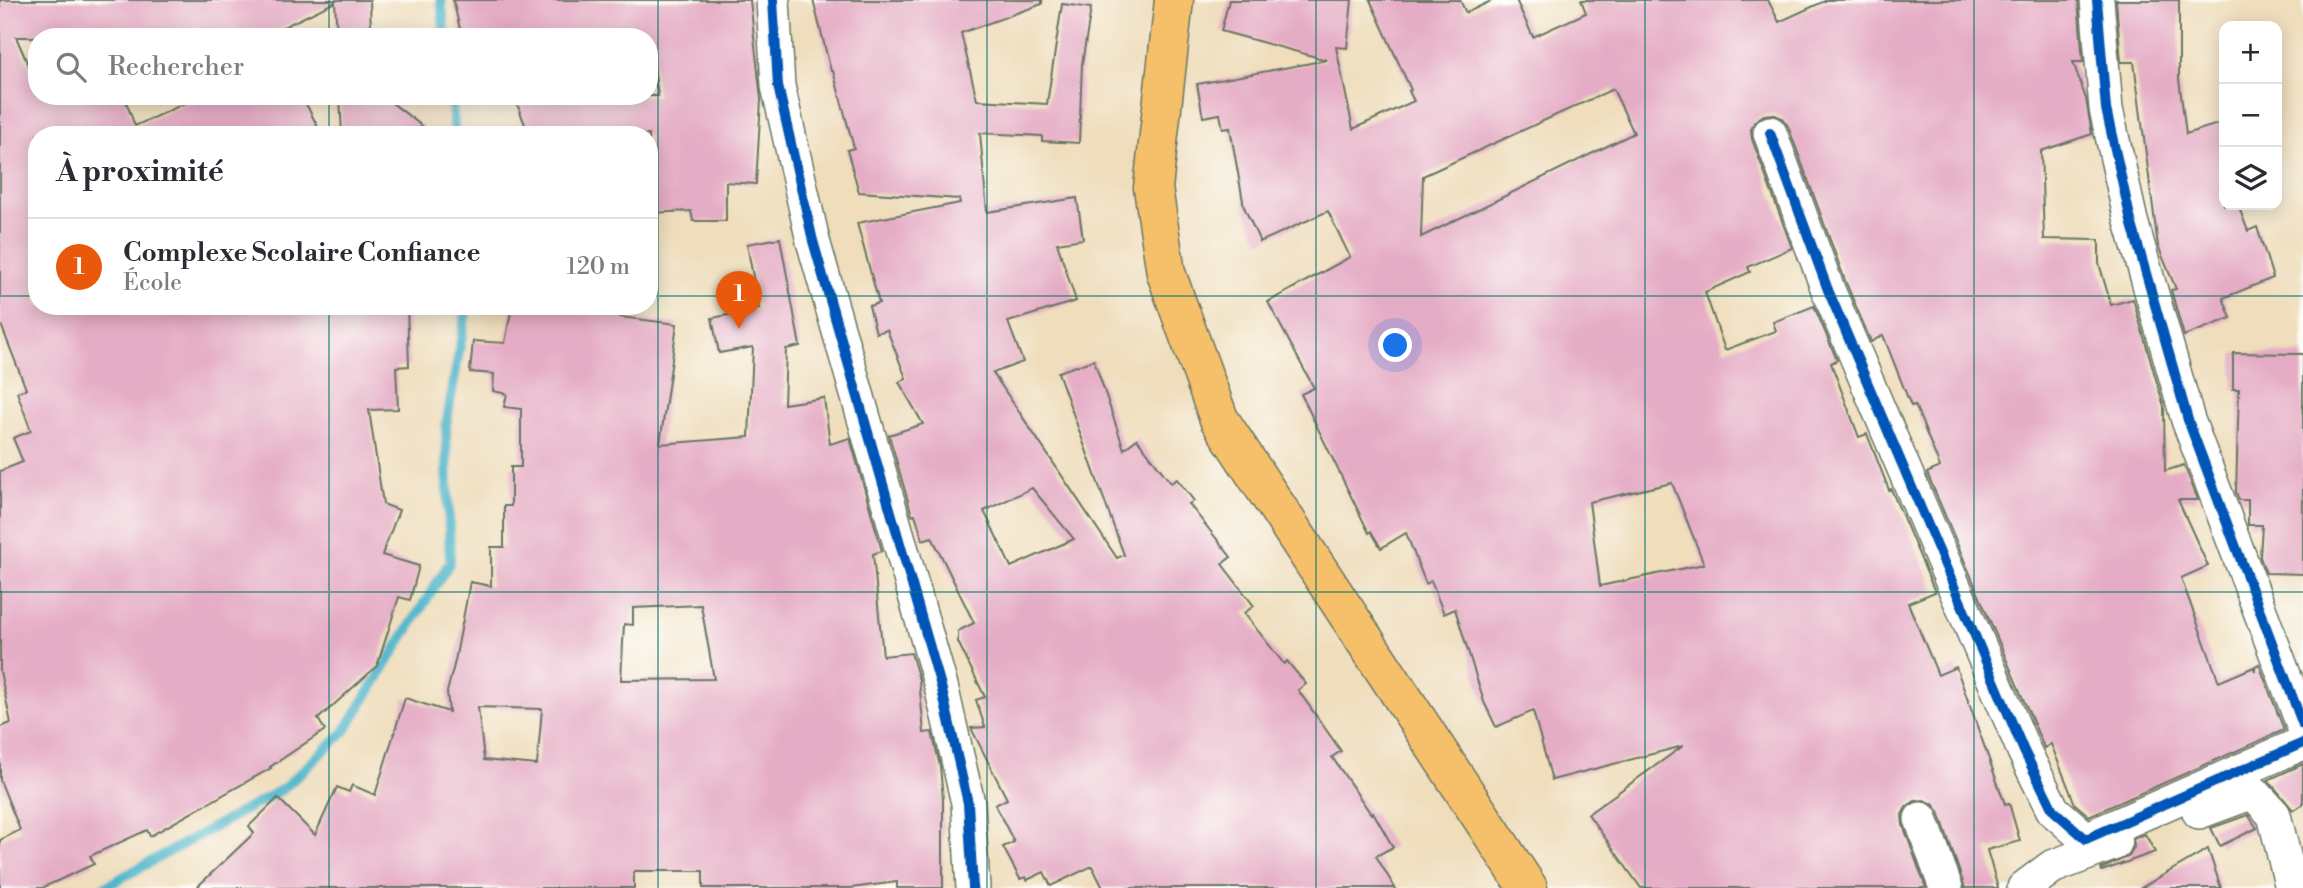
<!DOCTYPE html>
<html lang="fr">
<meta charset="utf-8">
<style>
body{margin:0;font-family:"Libre Bodoni",serif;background:#f7f7f7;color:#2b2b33}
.controls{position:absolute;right:21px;top:21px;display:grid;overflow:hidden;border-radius:14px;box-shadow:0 4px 18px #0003}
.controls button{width:63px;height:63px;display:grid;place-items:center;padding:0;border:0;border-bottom:2px solid #e1e1e2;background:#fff;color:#2b2b33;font:35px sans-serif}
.you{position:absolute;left:1396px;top:346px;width:24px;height:24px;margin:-18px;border:5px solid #fff;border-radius:50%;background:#1a73e8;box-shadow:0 0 0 10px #1a73e833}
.badge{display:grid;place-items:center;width:46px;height:46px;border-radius:50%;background:#ea580c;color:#fff;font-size:23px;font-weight:700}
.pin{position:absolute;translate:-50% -58px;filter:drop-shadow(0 2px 4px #0008)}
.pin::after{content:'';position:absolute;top:37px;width:24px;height:21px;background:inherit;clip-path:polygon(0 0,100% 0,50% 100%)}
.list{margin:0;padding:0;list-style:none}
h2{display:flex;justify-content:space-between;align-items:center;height:91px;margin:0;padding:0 28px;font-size:30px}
h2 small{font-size:23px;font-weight:400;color:#7c7c81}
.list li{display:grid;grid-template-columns:46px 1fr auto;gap:21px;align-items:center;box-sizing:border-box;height:98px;padding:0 28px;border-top:2px solid #e1e1e2}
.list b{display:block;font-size:26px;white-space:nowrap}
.list p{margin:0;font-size:23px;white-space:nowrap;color:#7c7c81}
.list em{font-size:23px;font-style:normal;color:#7c7c81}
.icon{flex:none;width:38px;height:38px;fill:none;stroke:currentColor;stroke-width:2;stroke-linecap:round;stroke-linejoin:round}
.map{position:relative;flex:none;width:2303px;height:888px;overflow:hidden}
.search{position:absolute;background:#fff;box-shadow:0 4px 18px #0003;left:28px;top:28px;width:630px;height:77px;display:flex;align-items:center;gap:18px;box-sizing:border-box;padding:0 24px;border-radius:28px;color:#7c7c81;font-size:26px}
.panel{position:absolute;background:#fff;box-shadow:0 4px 18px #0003;left:28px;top:126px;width:630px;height:189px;border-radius:28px}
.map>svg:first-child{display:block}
</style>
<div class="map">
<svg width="2303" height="888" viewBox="0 0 2303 888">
<rect width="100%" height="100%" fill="#fdfcf7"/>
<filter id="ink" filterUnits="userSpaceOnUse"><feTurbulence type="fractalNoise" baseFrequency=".0143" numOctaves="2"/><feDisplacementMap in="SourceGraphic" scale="14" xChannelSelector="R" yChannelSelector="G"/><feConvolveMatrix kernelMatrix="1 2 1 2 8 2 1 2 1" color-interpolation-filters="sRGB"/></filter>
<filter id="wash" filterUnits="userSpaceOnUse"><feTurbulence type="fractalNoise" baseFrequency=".00686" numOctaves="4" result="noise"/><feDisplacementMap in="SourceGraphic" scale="28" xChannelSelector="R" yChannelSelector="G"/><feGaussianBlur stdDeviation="1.57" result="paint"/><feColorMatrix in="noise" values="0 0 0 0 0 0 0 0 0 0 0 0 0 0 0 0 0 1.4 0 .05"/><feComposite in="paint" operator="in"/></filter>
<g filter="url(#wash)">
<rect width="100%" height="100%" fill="#efddbb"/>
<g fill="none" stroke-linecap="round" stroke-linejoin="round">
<g stroke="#4ab3c9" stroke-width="10">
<polyline points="441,0 445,37"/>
<polyline points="451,96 455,135"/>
<polyline points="103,888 283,789 344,732 450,562 446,426 467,306"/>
</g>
</g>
<g id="blocks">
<g fill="#e5acc5" fill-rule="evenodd">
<polygon points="0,0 370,0 371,35 337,36 335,2 263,37 16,37 37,85 37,96 124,96 135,126 201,96 302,96 322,135 37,135 37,306 407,306 409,366 396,367 398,409 369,410 383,504 399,510 382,555 419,566 410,600 399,597 377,666 318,719 325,730 270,767 271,768 150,836 147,830 90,856 94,864 42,888 0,888 0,840 20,830 0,780 0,727 11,723 0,671 0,471 23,462 13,438 31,431 17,392 26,389 0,322"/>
<polygon points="453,0 750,0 761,100 756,184 726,182 726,221 693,221 691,211 649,213 649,135 529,135 514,96 658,96 650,37 462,37"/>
<path d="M813 0H1042V4L961 33 977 100 1047 104 1062 4 1091 8 1082 64 1079 143 1042 141V136L980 133 987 212 1077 198 1083 239 1057 243 1076 301 1008 322 1023 362 993 373 1117 558 1124 555 1058 372 1094 360 1124 449 1137 439 1171 483 1177 479 1194 501 1189 504 1231 557 1222 564 1254 606 1244 613 1284 664 1287 661 1306 684 1298 690 1341 751 1332 757 1371 814 1373 812 1393 847 1376 856 1395 888H1103L1092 866 1051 886 1044 872 1027 880 1026 877 1020 879 1003 847 1014 842 995 805 1007 799 971 728 985 727 976 700 985 697 958 642V631L974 623 932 537 923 540 915 514 912 515 889 435 923 424 899 382 906 378 887 330 876 333 869 306 879 303 857 223 960 203 959 199 859 192 847 150 854 148 833 71H831ZM1032 488 1074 539 1011 567 984 511Z"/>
<path d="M1229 0H1352L1347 48 1336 47 1353 129 1414 101 1409 91 1411 90 1370 0H1460L1466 13 1493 0H1516L1533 37 1586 13 1581 0H1768L1779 22 1827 0H2078L2083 62H2073L2086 99 2092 134 2041 151 2044 239 2099 240V263L2111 305 2133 299 2164 407 2165 471 2184 465 2198 500H2178L2208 566 2181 578 2219 682 2254 667 2255 671V666L2259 664 2284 730 2089 816 2075 804 2051 744 2044 748 2042 743 1927 473 1940 467 1915 405 1911 406 1883 335 1871 342 1846 283 1788 126 1782 118 1773 114 1764 115 1755 121 1751 129 1752 139 1792 248 1748 267 1750 272 1705 292 1725 350 1776 331 1773 322 1814 306 1837 360 1831 363 1859 437 1867 434 1889 490 1891 489 1935 592 1908 603 1938 675 1956 667 2005 804 2009 803 2020 841 1987 850 1998 888H1965L1939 812 1933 804 1924 800 1915 801 1906 807 1902 815 1903 825 1926 888H1641L1588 814 1683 746 1552 780 1533 711 1496 727 1484 702 1455 609 1444 614 1431 581 1426 584 1406 533 1381 548 1371 531 1369 533 1301 394 1314 388 1268 302 1350 257 1328 211 1260 242 1244 207 1230 128 1223 129 1220 114 1203 117 1197 84 1327 60 1221 31ZM1613 89 1634 133 1421 237 1423 176ZM1672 483 1704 564 1600 586 1589 502Z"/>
<polygon points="2116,0 2179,0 2179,79 2186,134 2224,122 2224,205 2238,205 2248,231 2257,227 2273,278 2223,298 2231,318 2184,336 2171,290 2176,289 2158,246 2134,62 2121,62"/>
<polygon points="340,96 383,96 426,129 373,135 342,135"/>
<path d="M780 238 800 346 786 349 784 404 824 398 830 444 850 438 882 551 873 554 883 656 911 653 919 680 924 733 932 732 940 766 943 799V888H897V882L851 888H703V871H634V888H196L254 833 249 826 278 798 315 835 337 787 349 792 352 785 375 795 405 698 449 712 447 692 455 661 470 582 491 586V547H504V506H511V467H521V409L504 407 507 394 493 391 494 374 470 372 473 341 505 343 512 306H587L621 313 620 317 677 324 660 444 749 437 753 347 719 353 712 318 759 309 747 244ZM701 605 714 679 621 680 624 624 633 625V608ZM478 707 542 709 537 765 484 760Z"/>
<polygon points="2233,353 2303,354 2303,574 2266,573 2260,557 2262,525 2248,525 2248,500 2239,500 2236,492 2239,389 2233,389"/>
<polygon points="2303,764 2303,805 2293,810 2268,780"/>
<polygon points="2248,815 2257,828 2220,846 2211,828"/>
<polygon points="2145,834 2155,852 2102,871 2101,869 2129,856 2134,847 2133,839"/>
<polygon points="2208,849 2221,888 2141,888"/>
</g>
</g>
</g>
<g filter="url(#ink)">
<use href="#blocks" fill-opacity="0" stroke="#687563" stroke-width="2"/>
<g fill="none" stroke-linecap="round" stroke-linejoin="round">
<g stroke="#687563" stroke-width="36">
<g id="minor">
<polyline points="773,0 778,86 813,241 941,686 968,803 973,888"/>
<polyline points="2097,0 2106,109 2131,221 2188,420 2303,725"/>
<polyline points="1770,133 1828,290 2024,751 2053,810 2086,839 2303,743"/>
<polyline points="2199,812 2253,792 2274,815 2292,888"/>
<polyline points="1921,819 1946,888"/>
<polyline points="2024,888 2052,867 2115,843"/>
</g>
</g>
<g stroke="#687563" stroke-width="41">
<polyline id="trunk" points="1174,0 1153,188 1166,273 1219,419 1528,888"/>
</g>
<use href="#minor" stroke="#fff" stroke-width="33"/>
<use href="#trunk" stroke="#f6c06b" stroke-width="38"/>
<g stroke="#fdfcf7" stroke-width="15">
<g id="cycleway">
<polyline points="773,0 778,86 813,241 941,686 968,803 973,888"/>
<polyline points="2097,0 2106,109 2131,221 2188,420 2303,725"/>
<polyline points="1770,133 1828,290 2024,751 2053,810 2086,839 2303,743"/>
</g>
</g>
<use href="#cycleway" stroke="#0057b8" stroke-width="10"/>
</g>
</g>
<path fill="none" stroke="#0f766e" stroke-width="2" stroke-opacity="0.55" d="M329 0V37M658 0V888M987 0V888M1316 0V888M1645 0V888M1974 0V888M329 96V135M0 296H37M649 296H2303M329 306V888M0 592H2303"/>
</svg>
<div class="controls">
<button>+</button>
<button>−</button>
<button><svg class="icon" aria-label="layers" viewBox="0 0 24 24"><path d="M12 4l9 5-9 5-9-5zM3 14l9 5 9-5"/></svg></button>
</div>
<div class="you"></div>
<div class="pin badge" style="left:739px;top:329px">1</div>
<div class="search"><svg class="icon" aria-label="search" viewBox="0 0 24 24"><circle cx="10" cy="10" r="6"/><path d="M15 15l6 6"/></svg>Rechercher</div>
<section class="panel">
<h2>À proximité<small></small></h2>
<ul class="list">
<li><span class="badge">1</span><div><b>Complexe Scolaire Confiance</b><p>École</p></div><em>120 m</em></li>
</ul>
</section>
</div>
